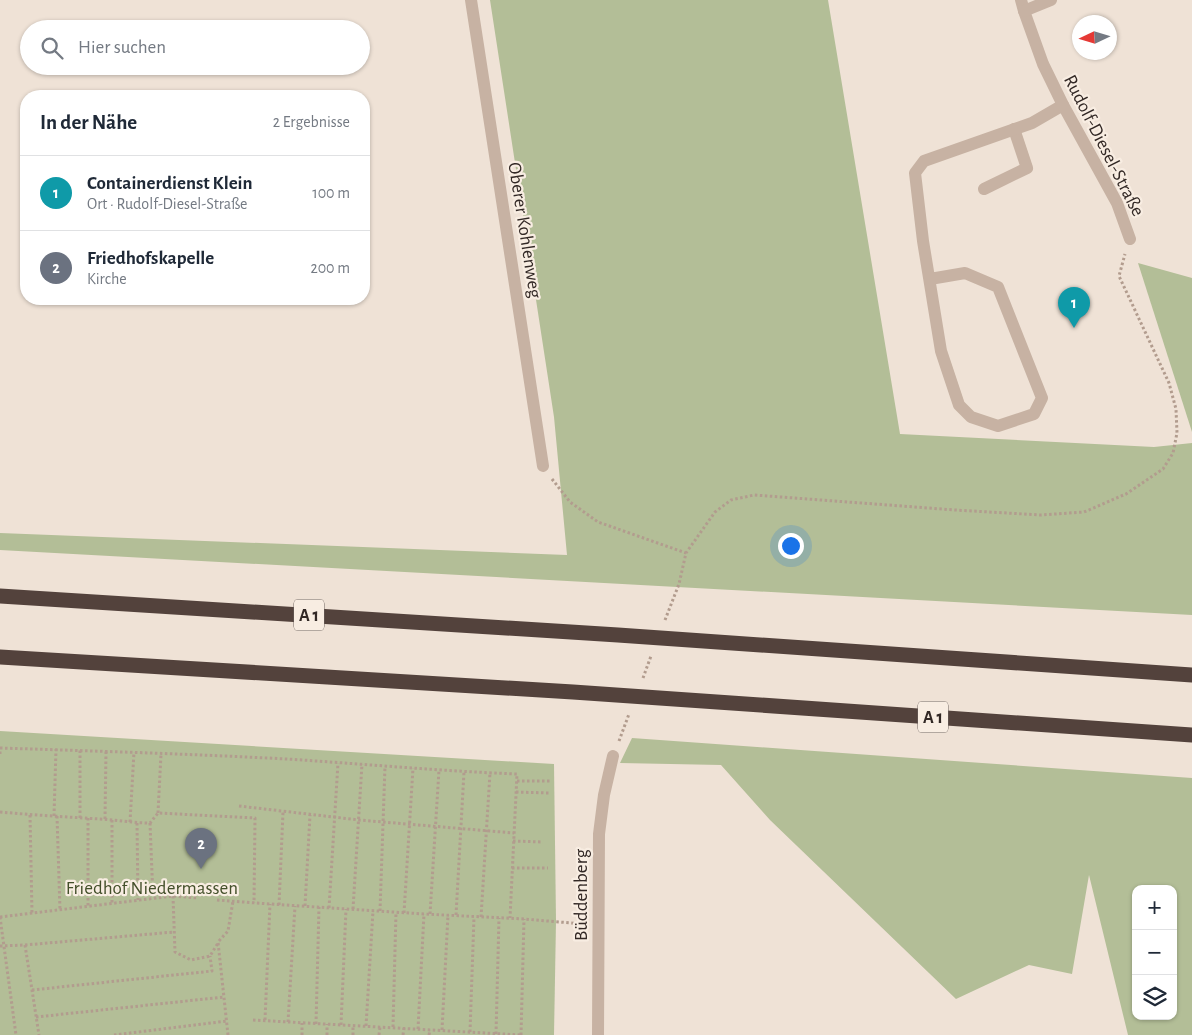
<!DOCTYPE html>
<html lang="de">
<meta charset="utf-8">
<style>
body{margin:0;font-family:"Alegreya Sans",sans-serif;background:#f2f2f3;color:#1f2937}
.controls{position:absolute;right:15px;bottom:15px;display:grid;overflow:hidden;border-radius:10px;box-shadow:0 1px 4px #0004}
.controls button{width:45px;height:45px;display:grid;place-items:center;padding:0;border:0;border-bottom:1px solid #e0e1e3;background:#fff;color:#1f2937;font:25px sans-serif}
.compass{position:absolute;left:1072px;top:15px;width:45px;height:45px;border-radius:50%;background:#fff;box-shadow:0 1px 4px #0004;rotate:266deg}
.you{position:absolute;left:790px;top:545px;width:18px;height:18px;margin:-12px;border:4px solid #fff;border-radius:50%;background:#1a73e8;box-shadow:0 0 0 8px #1a73e833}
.badge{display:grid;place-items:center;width:32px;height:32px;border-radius:50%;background:#1c5152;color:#fff;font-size:16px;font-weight:700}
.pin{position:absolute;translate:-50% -41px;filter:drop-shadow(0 1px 2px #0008)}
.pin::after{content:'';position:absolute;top:26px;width:18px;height:15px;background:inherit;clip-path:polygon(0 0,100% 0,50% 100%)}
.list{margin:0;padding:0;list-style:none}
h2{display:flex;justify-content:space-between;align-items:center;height:65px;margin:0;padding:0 20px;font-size:21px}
h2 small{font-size:16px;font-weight:400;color:#747a83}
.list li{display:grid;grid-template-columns:32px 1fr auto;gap:15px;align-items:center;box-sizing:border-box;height:75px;padding:0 20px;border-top:1px solid #e0e1e3}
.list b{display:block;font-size:19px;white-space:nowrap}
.list p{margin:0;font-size:16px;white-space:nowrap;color:#747a83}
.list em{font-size:16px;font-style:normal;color:#747a83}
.icon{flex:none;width:28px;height:28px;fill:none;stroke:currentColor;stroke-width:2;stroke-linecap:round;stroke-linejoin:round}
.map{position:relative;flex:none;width:1192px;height:1035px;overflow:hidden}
.search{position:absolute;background:#fff;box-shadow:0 1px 4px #0004;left:20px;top:20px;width:350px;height:55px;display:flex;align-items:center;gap:12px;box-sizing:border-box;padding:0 18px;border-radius:28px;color:#747a83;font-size:19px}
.panel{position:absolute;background:#fff;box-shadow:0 1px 4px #0004;left:20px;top:90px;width:350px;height:215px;border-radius:20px}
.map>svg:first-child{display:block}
</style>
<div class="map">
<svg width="1192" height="1035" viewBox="0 0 1192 1035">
<rect width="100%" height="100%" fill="#efe2d6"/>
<g fill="#b3be97" fill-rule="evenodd">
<polygon points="490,0 828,0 900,434 1154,447 1192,443 1192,615 0,550 0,533 567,555 554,417"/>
<polygon points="1138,263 1192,278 1192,432"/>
<polygon points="0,731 554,764 556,921 554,1035 0,1035"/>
<path d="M632 738 1192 778V1035H1128L1089 875 1072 974 1029 965 956 999 770 820 721 765 620 763ZM1136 889H1173V1016H1136Z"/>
</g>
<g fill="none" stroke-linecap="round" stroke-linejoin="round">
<g stroke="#b29c8e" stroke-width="3" stroke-dasharray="2.5 2.5" stroke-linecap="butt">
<polyline points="552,479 570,502 598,522 686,553"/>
<polyline points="665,620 679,584 686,553 715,512 731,500 754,495 955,510 1041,515 1084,512 1126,494 1163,469 1173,453 1177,433 1176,409 1169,383 1119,276 1125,254"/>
<polyline points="643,678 651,656"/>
<polyline points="619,741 629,714"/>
<path d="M0 748C96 751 191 754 287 759 364 764 440 771 517 774L510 918"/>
<polyline points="0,754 0,748"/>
<polyline points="517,781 551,781"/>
<polyline points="516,792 549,793"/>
<polyline points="239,806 359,820 514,833"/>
<path d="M0 812C33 815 67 817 100 819 117 820 134 823 150 823L158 813 255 818 254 903"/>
<polyline points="158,813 161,754"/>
<polyline points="30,815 32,913"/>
<polyline points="54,816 56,749"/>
<polyline points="57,816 60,910"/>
<polyline points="80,818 80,750"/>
<polyline points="88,818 88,906"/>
<polyline points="105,819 106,751"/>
<polyline points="112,820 112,903"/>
<polyline points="130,822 134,752"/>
<polyline points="137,823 138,900"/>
<polyline points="150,823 153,898"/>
<polyline points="513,841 543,842"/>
<polyline points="512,868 548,868"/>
<polyline points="173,896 175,952 191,960 210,956 218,943"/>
<polyline points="217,900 270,904 424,914 524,919 583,924"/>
<polyline points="279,905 283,812"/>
<polyline points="305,906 310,815"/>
<polyline points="329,908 338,763"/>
<polyline points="353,909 362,764"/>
<polyline points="380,911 385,766"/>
<polyline points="404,913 413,768"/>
<polyline points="430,914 439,770"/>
<polyline points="456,915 464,772"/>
<polyline points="0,917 173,896 198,898"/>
<polyline points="0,917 16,1035"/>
<polyline points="481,917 490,773"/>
<polyline points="25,945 39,1035"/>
<polyline points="0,946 25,945 174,932"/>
<polyline points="32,990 212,971 210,956"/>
<polyline points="36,1017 224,997"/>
<polyline points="253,1020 521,1035"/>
<polyline points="265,1020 270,904"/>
<polyline points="288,1022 295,906"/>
<polyline points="316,1024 319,907"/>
<polyline points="341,1025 346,909"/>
<polyline points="366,1026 373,911"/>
<polyline points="393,1027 396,912"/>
<polyline points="418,1029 424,914"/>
<polyline points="442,1030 448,915"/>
<polyline points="470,1032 474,917"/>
<polyline points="496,1034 499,918"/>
<polyline points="114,1035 227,1021"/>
<polyline points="228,1035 218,942 228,931 233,901"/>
<polyline points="302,1035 302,1023"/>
<polyline points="327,1035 327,1024"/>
<polyline points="353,1035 353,1025"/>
<polyline points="379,1035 380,1027"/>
<polyline points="403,1035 404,1028"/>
<polyline points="429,1035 430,1030"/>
<polyline points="521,1035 524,919"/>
</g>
<g stroke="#c7b2a3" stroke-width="12">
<polyline points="984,189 1027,168 1014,129"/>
<polyline points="930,279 965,273 998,287 1042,398 1034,414 998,426 971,417 959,405 941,351 923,241 915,173 924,161 1032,123 1063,105"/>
</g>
<g stroke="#c7b2a3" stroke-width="12">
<polyline points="471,0 543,466"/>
<polyline points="1021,0 1024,11 1043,64 1063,105 1117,203 1130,239"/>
<polyline points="1024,11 1051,0"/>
<polyline points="598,1035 599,834 604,795 613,756"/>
</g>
<g stroke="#53423c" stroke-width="15">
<polyline points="0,596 618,635 1192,675"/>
<polyline points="0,657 573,692 1192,735"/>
</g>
</g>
<g text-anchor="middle" stroke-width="4.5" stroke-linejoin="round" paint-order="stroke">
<g fill="#f8ede2" stroke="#6d635e" stroke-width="1">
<rect x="294" y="599.5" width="30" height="31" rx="4"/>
<rect x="918" y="701.5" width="30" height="31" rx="4"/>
</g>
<g font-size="18" font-weight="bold" fill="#322825">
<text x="309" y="621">A 1</text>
<text x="933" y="723">A 1</text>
</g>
<g font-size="19" fill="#322825" stroke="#f8ede2">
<text transform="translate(1105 145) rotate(63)" y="7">Rudolf-Diesel-Straße</text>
<text transform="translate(526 230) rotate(81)" y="7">Oberer Kohlenweg</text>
<text transform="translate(580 895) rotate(-90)" y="7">Büddenberg</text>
</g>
<g font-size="19" fill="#434f2a" stroke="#f8ede2">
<text x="152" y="894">Friedhof Niedermassen</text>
</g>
</g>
</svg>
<div class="controls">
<button>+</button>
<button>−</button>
<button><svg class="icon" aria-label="layers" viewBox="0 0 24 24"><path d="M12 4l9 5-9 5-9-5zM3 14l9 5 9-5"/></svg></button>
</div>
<svg class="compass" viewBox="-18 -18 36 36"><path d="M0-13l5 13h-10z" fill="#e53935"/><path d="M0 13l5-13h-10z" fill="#747a83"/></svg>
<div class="you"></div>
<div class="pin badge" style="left:1074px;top:328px;background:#0f9aa8">1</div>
<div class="pin badge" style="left:201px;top:869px;background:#6b7280">2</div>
<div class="search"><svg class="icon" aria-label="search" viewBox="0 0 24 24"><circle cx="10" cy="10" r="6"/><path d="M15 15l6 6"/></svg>Hier suchen</div>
<section class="panel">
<h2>In der Nähe<small>2 Ergebnisse</small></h2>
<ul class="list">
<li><span class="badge" style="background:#0f9aa8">1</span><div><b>Containerdienst Klein</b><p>Ort · Rudolf-Diesel-Straße</p></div><em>100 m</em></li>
<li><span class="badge" style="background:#6b7280">2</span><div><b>Friedhofskapelle</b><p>Kirche</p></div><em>200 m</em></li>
</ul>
</section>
</div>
